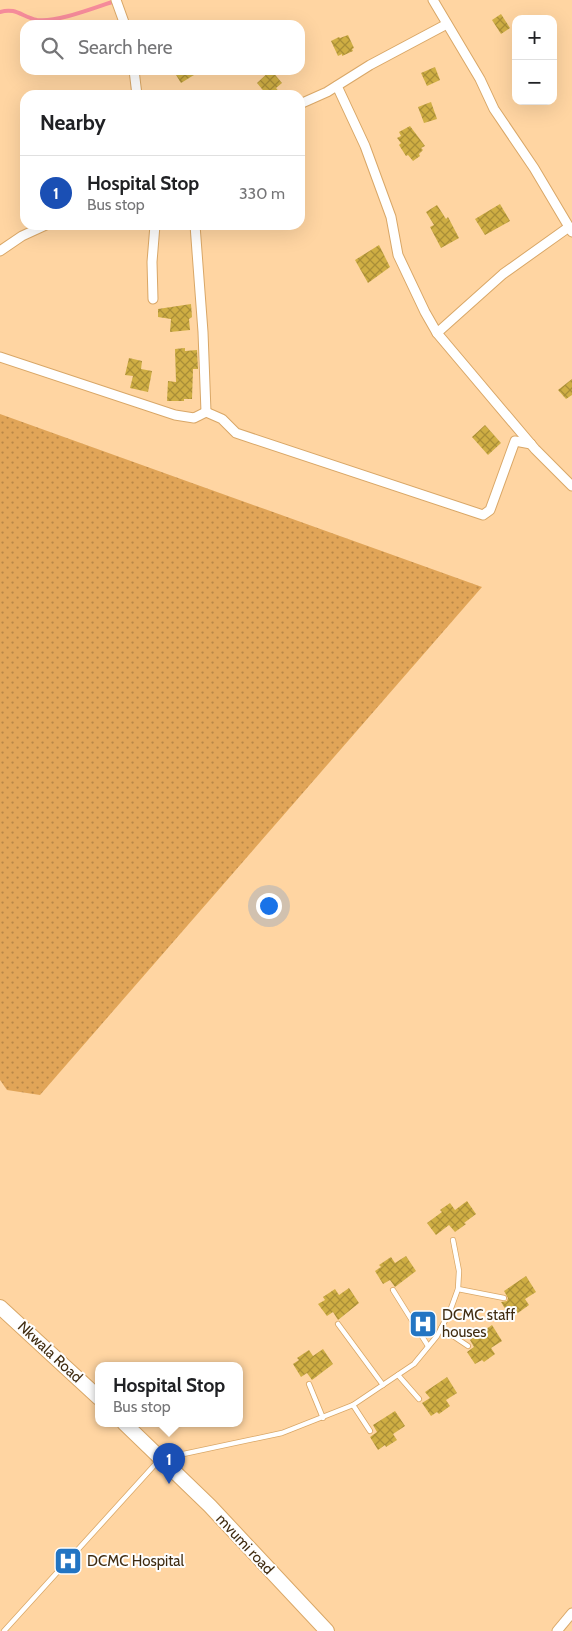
<!DOCTYPE html>
<meta charset="utf-8">
<style>
body{margin:0;font-family:Cabin,sans-serif;background:#f2f2f2;color:#202124}
.controls{position:absolute;right:15px;top:15px;display:grid;overflow:hidden;border-radius:10px;box-shadow:0 5px 20px #0002}
.controls button{width:45px;height:45px;display:grid;place-items:center;padding:0;border:0;border-bottom:1px solid #e0e0e0;background:#fff;color:#202124;font:25px sans-serif}
.you{position:absolute;left:268px;top:905px;width:18px;height:18px;margin:-12px;border:4px solid #fff;border-radius:50%;background:#1a73e8;box-shadow:0 0 0 8px #1a73e833}
.badge{display:grid;place-items:center;width:32px;height:32px;border-radius:50%;background:#2375c3;color:#fff;font-size:16px;font-weight:700}
.pin{position:absolute;translate:-50% -41px;filter:drop-shadow(0 1px 2px #0008)}
.pin::after{content:'';position:absolute;top:26px;width:18px;height:15px;background:inherit;clip-path:polygon(0 0,100% 0,50% 100%)}
.popup{position:absolute;left:95px;top:1362px;width:148px;height:65px;box-sizing:border-box;display:grid;place-content:center;border-radius:10px;background:#fff;filter:drop-shadow(0 1px 4px #0005);font-size:16px;white-space:nowrap;color:#757577}
.popup b{font-size:19px;color:#202124}
.popup::after{content:'';position:absolute;left:50%;top:100%;margin-left:-10px;border:10px solid transparent;border-top-color:#fff}
.list{margin:0;padding:0;list-style:none}
h2{display:flex;justify-content:space-between;align-items:center;height:65px;margin:0;padding:0 20px;font-size:21px}
h2 small{font-size:16px;font-weight:400;color:#757577}
.list li{display:grid;grid-template-columns:32px 1fr auto;gap:15px;align-items:center;box-sizing:border-box;height:75px;padding:0 20px;border-top:1px solid #e0e0e0}
.list b{display:block;font-size:19px;white-space:nowrap}
.list p{margin:0;font-size:16px;white-space:nowrap;color:#757577}
.list em{font-size:16px;font-style:normal;color:#757577}
.icon{flex:none;width:28px;height:28px;fill:none;stroke:currentColor;stroke-width:2;stroke-linecap:round;stroke-linejoin:round}
.map{position:relative;flex:none;width:572px;height:1631px;overflow:hidden}
.search{position:absolute;background:#fff;box-shadow:0 5px 20px #0002;left:20px;top:20px;width:285px;height:55px;display:flex;align-items:center;gap:12px;box-sizing:border-box;padding:0 18px;border-radius:15px;color:#757577;font-size:19px}
.panel{position:absolute;background:#fff;box-shadow:0 5px 20px #0002;left:20px;top:90px;width:285px;height:140px;border-radius:15px}
.map>svg:first-child{display:block}
</style>
<div class="map">
<svg width="572" height="1631" viewBox="0 0 572 1631">
<defs>
<pattern id="grass-dots" width="8" height="8" patternUnits="userSpaceOnUse" patternTransform="scale(1.25)"><rect width="8" height="8" fill="#e1a558"/><path d="M2 2h.1M6 6h.1" fill="none" stroke="#b88747" stroke-width="1.8" stroke-linecap="round"/></pattern>
<pattern id="building-cross-hatch" width="8" height="8" patternUnits="userSpaceOnUse" patternTransform="scale(1.25)"><rect width="8" height="8" fill="#cfae43"/><path d="M0 0l8 8M0 8l8-8" fill="none" stroke="#a98e37"/></pattern>
</defs>
<rect width="100%" height="100%" fill="#ffd5a2"/>
<polygon fill="url(#grass-dots)" points="0,414 482,587 40,1095 7,1090 0,1080"/>
<g fill="none" stroke-linecap="round" stroke-linejoin="round">
<path stroke="#f58b9a" stroke-width="4" d="M0 12C16 7 22 17 37 20 56 23 96 7 115 1"/>
</g>
<g fill="url(#building-cross-hatch)">
<polygon points="501,14 510,28 501,34 492,20"/>
<polygon points="348,35 354,48 352,49 353,51 342,56 342,54 338,56 331,41 339,37 340,38"/>
<polygon points="435,67 440,80 427,86 421,73"/>
<polygon points="173,70 202,70 181,83"/>
<polygon points="271,70 282,83 276,88 282,95 267,95 257,83"/>
<polygon points="431,102 437,119 424,123 418,107"/>
<polygon points="410,126 425,146 421,148 423,150 419,154 420,156 413,161 408,155 406,156 399,145 401,143 397,138 401,136 399,132"/>
<polygon points="500,204 510,221 485,235 475,219"/>
<polygon points="437,205 446,219 448,217 459,238 441,248 430,227 434,225 426,212"/>
<polygon points="379,245 390,267 368,283 355,260"/>
<polygon points="191,304 192,317 189,319 190,330 170,332 171,319 158,317 158,309"/>
<polygon points="185,348 185,351 197,350 198,369 193,369 192,399 184,399 184,401 167,401 168,381 176,382 175,349"/>
<polygon points="129,358 142,361 141,369 152,371 148,392 130,388 133,376 125,375"/>
<polygon points="572,379 572,395 566,399 558,390"/>
<polygon points="485,425 501,443 488,455 472,437"/>
<polygon points="467,1201 476,1214 464,1223 466,1224 455,1232 449,1225 436,1235 427,1223 442,1212 440,1210 450,1203 455,1210"/>
<polygon points="406,1256 416,1271 395,1287 390,1280 383,1284 375,1271 381,1267 379,1265 391,1257 395,1263"/>
<polygon points="526,1276 536,1292 525,1299 529,1305 518,1313 516,1311 509,1315 501,1302 507,1301 508,1298 504,1291"/>
<polygon points="349,1288 359,1303 338,1320 333,1312 327,1316 318,1304 325,1300 323,1297 335,1289 339,1295"/>
<polygon points="492,1325 502,1341 491,1348 495,1354 484,1362 482,1360 475,1364 467,1352 474,1347 470,1340"/>
<polygon points="323,1349 333,1364 312,1380 307,1373 301,1377 293,1364 299,1360 297,1358 309,1350 313,1356"/>
<polygon points="447,1377 457,1393 446,1400 450,1406 439,1414 437,1412 431,1416 422,1403 430,1398 425,1392"/>
<polygon points="395,1411 405,1426 393,1434 397,1440 386,1447 385,1445 378,1450 370,1437 377,1432 373,1425"/>
</g>
<g fill="none" stroke-linecap="round" stroke-linejoin="round">
<g stroke="#d9a767" stroke-width="6">
<g id="lane">
<polyline points="458,1289 504,1298"/>
<polyline points="393,1290 428,1346"/>
<polyline points="338,1324 383,1385"/>
<polyline points="441,1328 468,1346"/>
<polyline points="398,1375 419,1399"/>
<polyline points="309,1384 323,1418"/>
<polyline points="353,1405 370,1431"/>
<polyline points="4,1631 160,1459 282,1433 353,1405 414,1364 437,1336 450,1311 458,1289 459,1271 453,1240"/>
</g>
</g>
<g stroke="#d9a767" stroke-width="11">
<g id="street">
<polyline points="116,0 125,25"/>
<polyline points="433,0 480,79 494,109 534,168 572,232"/>
<polyline points="134,70 137,95"/>
<polyline points="337,86 365,146 391,217 398,255 425,312 437,333 535,449 572,486"/>
<polyline points="300,104 327,92 370,65 447,24"/>
<polyline points="195,225 203,332 206,412"/>
<polyline points="0,251 22,236 46,225"/>
<polyline points="153,299 152,262 155,225"/>
<polyline points="437,333 503,274 569,227"/>
<polyline points="0,357 175,415 194,418 206,412"/>
<polyline points="206,412 222,419 236,433 483,515 490,510 515,441 531,444"/>
<polyline points="557,1631 572,1613"/>
</g>
</g>
<g stroke="#d9a767" stroke-width="16">
<g id="secondary">
<polyline points="0,1307 99,1398"/>
<polyline points="124,1423 210,1506 327,1631"/>
</g>
</g>
<use href="#lane" stroke="#fff" stroke-width="4.5"/>
<use href="#street" stroke="#fff" stroke-width="9"/>
<use href="#secondary" stroke="#fff" stroke-width="14"/>
</g>
<defs>
<g id="hospital-square" transform="scale(1.4375)"><rect x="-9" y="-9" width="18" height="18" rx="4" fill="#2375c3" stroke="#fefefe"/><path d="M-5-5h3v3.5h4V-5h3V5h-3V1.5h-4V5h-3Z" fill="#fff"/></g>
</defs>
<g fill-rule="evenodd">
<use href="#hospital-square" x="423" y="1324"/>
<use href="#hospital-square" x="68" y="1561"/>
</g>
<g text-anchor="middle" stroke-width="4" stroke-linejoin="round" paint-order="stroke">
<g font-size="15" fill="#402c11" stroke="#fefefe" text-anchor="start">
<text x="442" y="1320">DCMC staff<tspan x="442" dy="17">houses</tspan></text>
<text x="87" y="1566">DCMC Hospital</text>
</g>
<g font-size="15" fill="#402c11" stroke="#fefefe">
<text transform="translate(50 1352) rotate(43)" y="5">Nkwala Road</text>
<text transform="translate(245 1544) rotate(47)" y="5">mvumi road</text>
</g>
</g>
</svg>
<div class="controls">
<button>+</button>
<button>−</button>
</div>
<div class="you"></div>
<div class="pin badge" style="left:169px;top:1484px;background:#1a4fb4">1</div>
<div class="popup"><b>Hospital Stop</b>Bus stop</div>
<div class="search"><svg class="icon" aria-label="search" viewBox="0 0 24 24"><circle cx="10" cy="10" r="6"/><path d="M15 15l6 6"/></svg>Search here</div>
<section class="panel">
<h2>Nearby<small></small></h2>
<ul class="list">
<li><span class="badge" style="background:#1a4fb4">1</span><div><b>Hospital Stop</b><p>Bus stop</p></div><em>330 m</em></li>
</ul>
</section>
</div>
